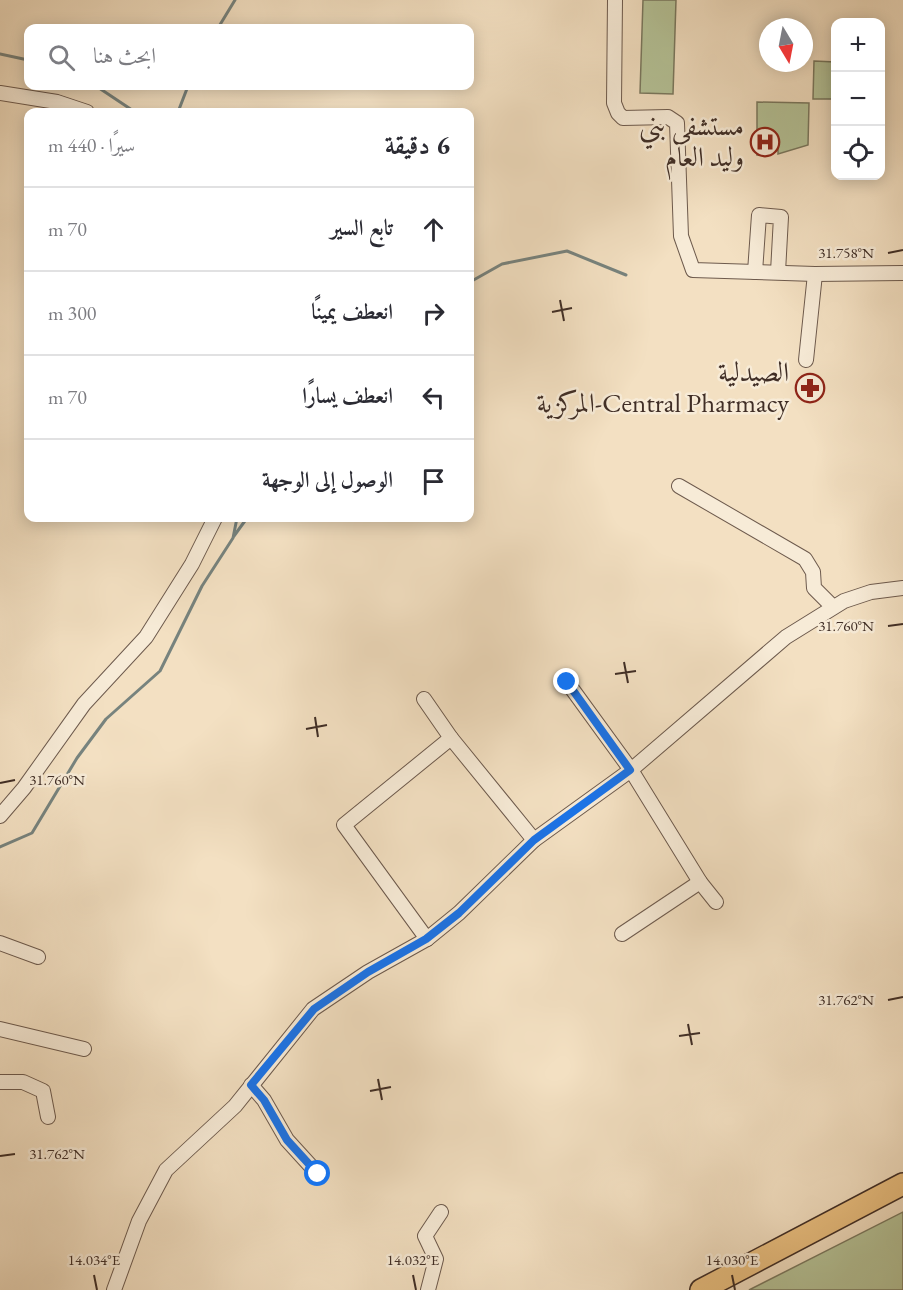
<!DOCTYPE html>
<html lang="ar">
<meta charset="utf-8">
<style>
body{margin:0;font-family:"EB Garamond",Amiri,serif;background:#f7f7f7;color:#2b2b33;direction:rtl}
.controls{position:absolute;right:18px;top:18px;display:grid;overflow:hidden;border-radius:12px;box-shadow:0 3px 15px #0003}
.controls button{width:54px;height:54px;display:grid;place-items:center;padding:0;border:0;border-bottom:2px solid #e1e1e2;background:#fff;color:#2b2b33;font:30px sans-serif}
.compass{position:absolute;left:759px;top:18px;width:54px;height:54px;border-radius:50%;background:#fff;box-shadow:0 3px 15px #0003;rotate:170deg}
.stop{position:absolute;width:18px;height:18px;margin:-14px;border:4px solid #1a73e8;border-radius:50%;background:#fff}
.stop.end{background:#1a73e8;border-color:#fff;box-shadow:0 2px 6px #0008}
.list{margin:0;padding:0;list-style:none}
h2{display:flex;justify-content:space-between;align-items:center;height:78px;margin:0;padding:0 24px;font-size:26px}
h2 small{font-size:20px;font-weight:400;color:#7c7c81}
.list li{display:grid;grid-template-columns:39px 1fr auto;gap:18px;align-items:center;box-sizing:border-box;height:84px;padding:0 24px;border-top:2px solid #e1e1e2}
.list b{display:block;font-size:22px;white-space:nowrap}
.list em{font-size:20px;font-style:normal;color:#7c7c81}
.icon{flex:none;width:33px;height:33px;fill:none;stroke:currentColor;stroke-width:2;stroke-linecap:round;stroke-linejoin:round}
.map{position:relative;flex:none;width:903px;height:1290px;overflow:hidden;direction:ltr}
.search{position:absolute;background:#fff;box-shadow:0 3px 15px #0003;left:24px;top:24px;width:450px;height:66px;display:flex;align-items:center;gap:15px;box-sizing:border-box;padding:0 21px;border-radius:12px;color:#7c7c81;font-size:22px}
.panel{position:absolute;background:#fff;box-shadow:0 3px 15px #0003;left:24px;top:108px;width:450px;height:414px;border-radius:12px;direction:rtl}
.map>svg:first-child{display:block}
</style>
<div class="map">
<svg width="903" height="1290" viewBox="0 0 903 1290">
<rect width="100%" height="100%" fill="#f3e0c2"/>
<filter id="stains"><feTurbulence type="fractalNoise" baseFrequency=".00333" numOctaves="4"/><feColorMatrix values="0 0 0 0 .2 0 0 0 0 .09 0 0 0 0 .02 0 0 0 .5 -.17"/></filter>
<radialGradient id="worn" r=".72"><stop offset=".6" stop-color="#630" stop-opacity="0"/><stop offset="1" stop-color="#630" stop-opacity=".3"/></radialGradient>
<g fill="#b5c398" stroke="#7a785f" stroke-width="1.5">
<polygon points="643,0 676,0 673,94 640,93"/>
<polygon points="814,61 835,62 835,99 813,99"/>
<polygon points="757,102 809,103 808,145 778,154 778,147 763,147 763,155 757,155"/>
<polygon points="903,1212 903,1290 749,1290"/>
</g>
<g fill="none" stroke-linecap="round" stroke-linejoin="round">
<g stroke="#77837e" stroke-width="3">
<polyline points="218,28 235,0"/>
<polyline points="0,54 28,60"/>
<polyline points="96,86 135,112"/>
<polyline points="178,112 188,86"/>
<polyline points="470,282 502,264 567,251 626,275"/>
<polyline points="234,536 247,518"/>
<polyline points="0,847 32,833 77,758 106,719 160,671 202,586 233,538 237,518"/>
</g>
<g stroke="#6d5a4d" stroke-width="16">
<g id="minor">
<polyline points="615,0 614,103 618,113 623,118 668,117 677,123 681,236 693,270 815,274 903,273"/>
<polyline points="0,93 57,102 87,112"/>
<polyline points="755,272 759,215 781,217 778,272"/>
<polyline points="806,360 815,274"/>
<polyline points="679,486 805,559 813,572 814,588 833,607"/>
<polyline points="567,682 631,770 700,882 716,902"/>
<polyline points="424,699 451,738 534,840"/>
<polyline points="0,816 24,788 84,704 146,637 192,564 215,518"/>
<polyline points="622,934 700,882"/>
<polyline points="427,939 344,825 451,738"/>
<polyline points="0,943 38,957"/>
<polyline points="0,1029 84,1049"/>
<polyline points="0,1082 23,1082 43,1091 48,1117"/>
<polyline points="251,1085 264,1100 287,1140 318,1174"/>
<polyline points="114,1290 139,1221 166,1170 235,1106 313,1009 368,972 427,939 459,913 534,840 631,770 786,637 844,601 871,592 903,588"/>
<polyline points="428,1290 436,1259 425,1236 441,1212"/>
</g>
</g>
<g stroke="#402e26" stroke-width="24">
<polyline id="highway" points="701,1290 903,1184"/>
</g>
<use href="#minor" stroke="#f7ebd7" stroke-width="14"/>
<use href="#highway" stroke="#eac081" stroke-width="21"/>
</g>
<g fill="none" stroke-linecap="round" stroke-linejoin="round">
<polyline stroke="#1a73e8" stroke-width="8" points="318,1174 287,1140 264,1100 251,1085 314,1009 368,972 426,939 459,913 534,840 630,770 567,682"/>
</g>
<path fill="none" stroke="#402e26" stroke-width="2" d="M888 253 903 250M560 300 564 321M552 312 572 308M888 626 903 624M624 662 628 683M615 674 636 671M315 717 318 737M306 729 327 725M0 783 15 780M888 1000 903 997M688 1024 692 1045M679 1036 700 1033M378 1079 382 1100M370 1091 391 1087M0 1156 15 1154M94 1275 97 1290M413 1275 416 1290M732 1275 735 1290"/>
<defs>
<g id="hospital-ring" transform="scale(1.5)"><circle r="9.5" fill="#f7ebd7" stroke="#8f2418" stroke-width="1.5"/><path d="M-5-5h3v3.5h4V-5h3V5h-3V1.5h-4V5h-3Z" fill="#8f2418"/></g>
<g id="pharmacy-ring" transform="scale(1.5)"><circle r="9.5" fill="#f7ebd7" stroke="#8f2418" stroke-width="1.5"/><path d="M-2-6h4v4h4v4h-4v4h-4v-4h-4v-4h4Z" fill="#8f2418"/></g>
</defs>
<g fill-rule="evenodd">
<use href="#hospital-ring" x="765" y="142"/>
<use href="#pharmacy-ring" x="810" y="388"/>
</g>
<g text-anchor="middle" stroke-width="5" stroke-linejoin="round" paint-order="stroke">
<g font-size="27" fill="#402e26" stroke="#f7ebd7" text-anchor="end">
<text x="744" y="135">مستشفى بني<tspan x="744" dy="31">وليد العام</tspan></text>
<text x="789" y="381">الصيدلية<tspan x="789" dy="31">المركزية-Central Pharmacy</tspan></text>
</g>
</g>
<g font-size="15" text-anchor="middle" fill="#402e26" stroke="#f7ebd7" stroke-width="5" stroke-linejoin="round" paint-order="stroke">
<text x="846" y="258">31.758°N</text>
<text x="846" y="631">31.760°N</text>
<text x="57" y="785">31.760°N</text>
<text x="846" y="1005">31.762°N</text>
<text x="57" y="1159">31.762°N</text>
<text x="94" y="1265">14.034°E</text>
<text x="413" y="1265">14.032°E</text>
<text x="732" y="1265">14.030°E</text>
</g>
<rect width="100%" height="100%" filter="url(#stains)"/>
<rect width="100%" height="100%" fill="url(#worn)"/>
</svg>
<div class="controls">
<button>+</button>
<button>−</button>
<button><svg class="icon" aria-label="locate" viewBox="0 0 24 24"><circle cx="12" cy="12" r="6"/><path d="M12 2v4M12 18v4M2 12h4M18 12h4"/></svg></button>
</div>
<svg class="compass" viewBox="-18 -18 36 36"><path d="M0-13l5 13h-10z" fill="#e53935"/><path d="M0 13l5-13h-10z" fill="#7c7c81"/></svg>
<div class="stop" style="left:318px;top:1174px"></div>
<div class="stop end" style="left:567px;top:682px"></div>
<div class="search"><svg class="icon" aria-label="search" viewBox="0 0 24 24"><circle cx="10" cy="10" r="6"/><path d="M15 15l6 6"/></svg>ابحث هنا</div>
<section class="panel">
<h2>6 دقيقة<small>سيرًا · 440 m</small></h2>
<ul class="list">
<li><svg class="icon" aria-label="ahead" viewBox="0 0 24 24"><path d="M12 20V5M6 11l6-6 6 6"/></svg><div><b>تابع السير</b></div><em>70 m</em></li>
<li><svg class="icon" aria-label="right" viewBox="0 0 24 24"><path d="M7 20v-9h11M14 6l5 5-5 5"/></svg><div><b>انعطف يمينًا</b></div><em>300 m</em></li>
<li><svg class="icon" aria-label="left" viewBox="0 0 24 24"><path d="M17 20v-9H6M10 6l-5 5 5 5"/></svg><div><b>انعطف يسارًا</b></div><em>70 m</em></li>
<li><svg class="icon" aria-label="arrive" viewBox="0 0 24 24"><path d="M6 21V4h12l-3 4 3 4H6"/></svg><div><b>الوصول إلى الوجهة</b></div></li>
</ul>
</section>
</div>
